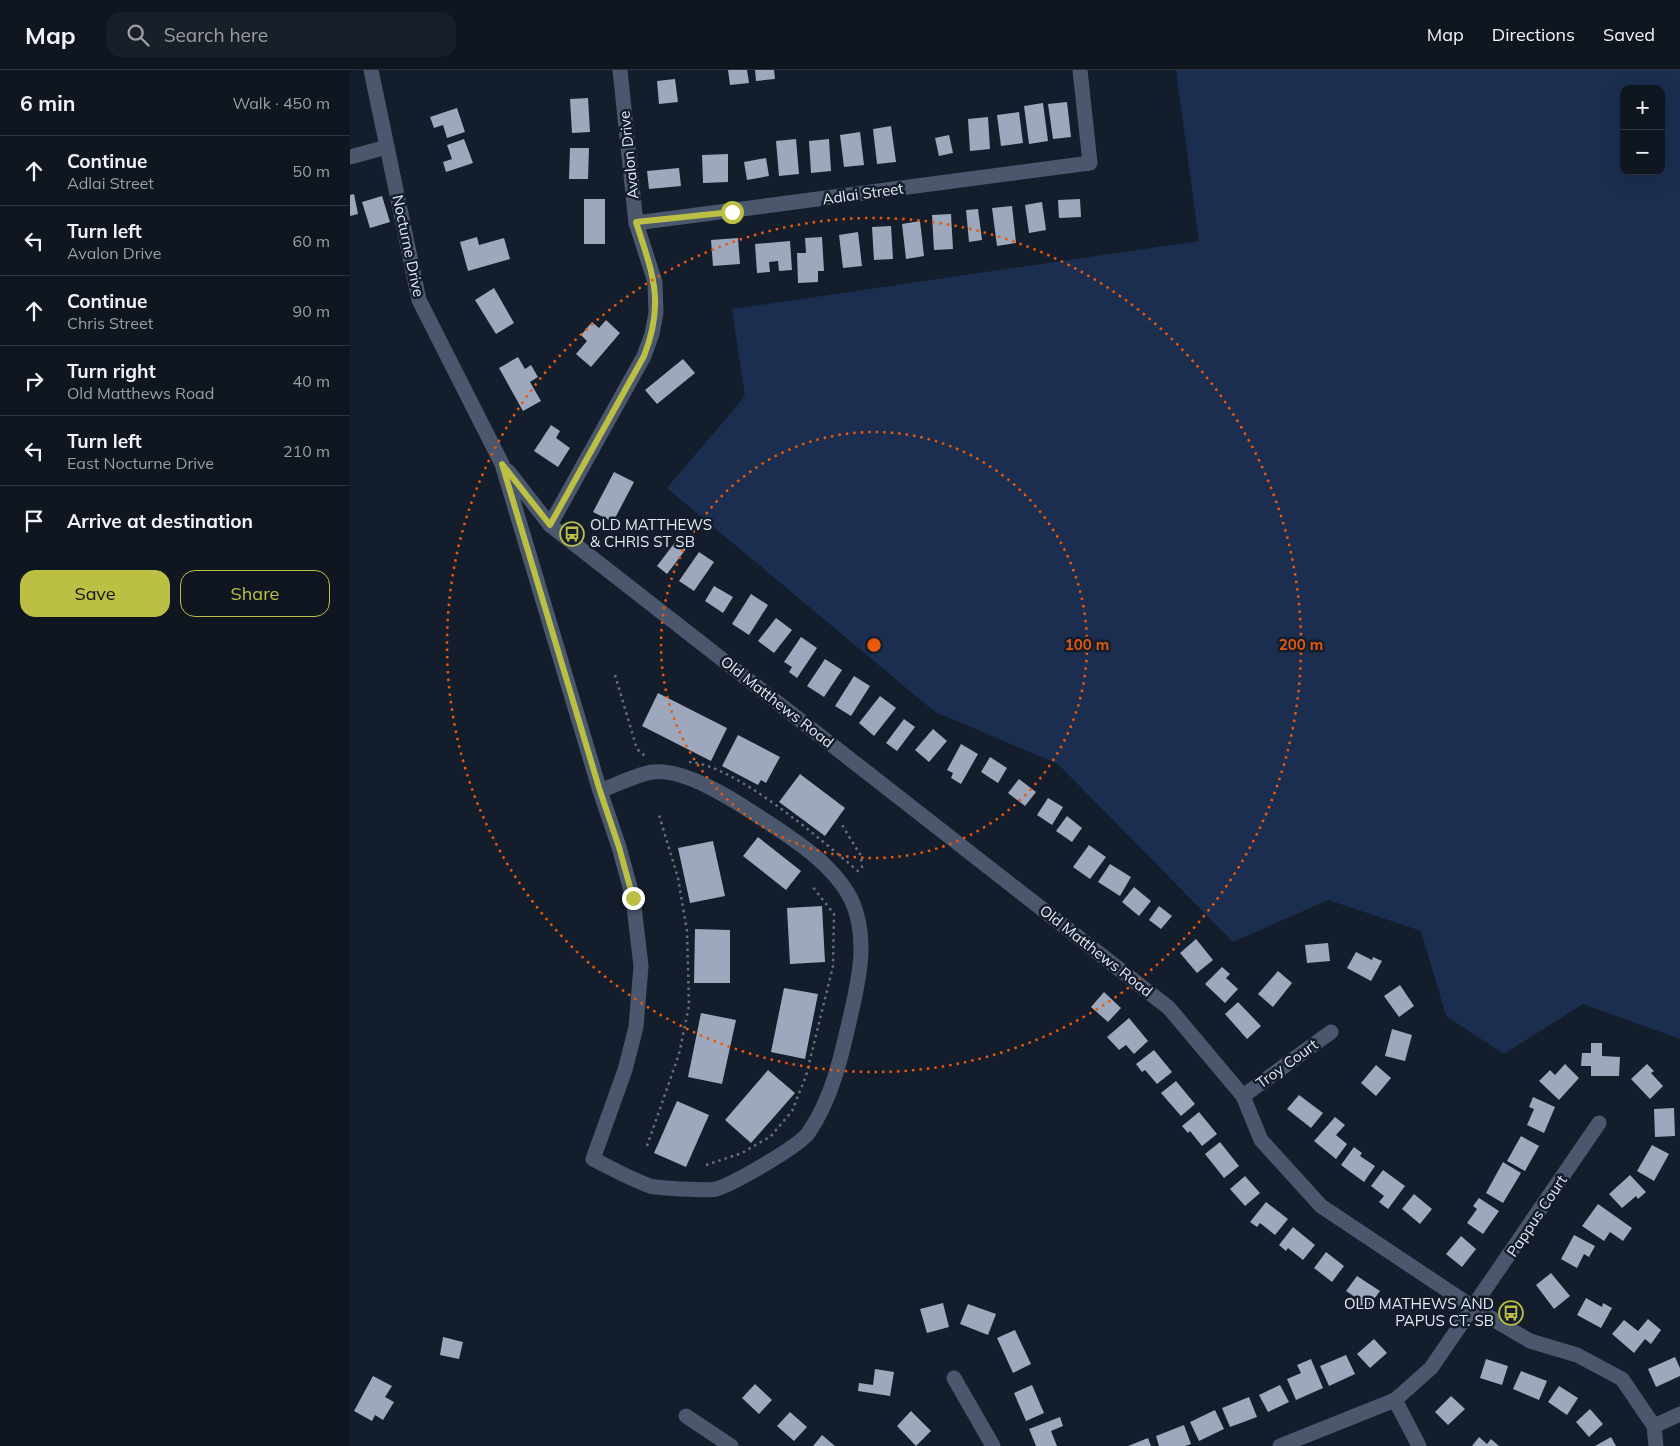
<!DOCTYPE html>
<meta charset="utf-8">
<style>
body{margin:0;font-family:Mulish,sans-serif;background:#181f29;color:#f1f3f6}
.controls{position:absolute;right:15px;top:15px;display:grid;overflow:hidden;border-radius:10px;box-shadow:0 5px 20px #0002}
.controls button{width:45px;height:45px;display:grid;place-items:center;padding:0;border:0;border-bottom:1px solid #2f353e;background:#0f1620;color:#f1f3f6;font:25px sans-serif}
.stop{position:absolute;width:15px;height:15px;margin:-11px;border:4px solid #bbc045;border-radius:50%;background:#fff}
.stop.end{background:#bbc045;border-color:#fff;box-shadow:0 1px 5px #0008}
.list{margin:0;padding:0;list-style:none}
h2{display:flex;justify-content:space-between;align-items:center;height:65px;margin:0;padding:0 20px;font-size:21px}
h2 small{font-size:16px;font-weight:400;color:#9b9fa5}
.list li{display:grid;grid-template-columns:32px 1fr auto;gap:15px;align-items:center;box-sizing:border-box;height:70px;padding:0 20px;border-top:1px solid #2f353e}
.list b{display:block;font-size:19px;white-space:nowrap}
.list p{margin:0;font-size:16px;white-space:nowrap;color:#9b9fa5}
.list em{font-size:16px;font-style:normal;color:#9b9fa5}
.actions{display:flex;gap:10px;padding:15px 20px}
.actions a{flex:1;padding:11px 0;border:1px solid #bbc045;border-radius:15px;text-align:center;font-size:18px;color:#bbc045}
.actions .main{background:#bbc045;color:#111}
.icon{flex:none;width:28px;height:28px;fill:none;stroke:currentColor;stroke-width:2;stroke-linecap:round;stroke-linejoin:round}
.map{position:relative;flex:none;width:1330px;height:1376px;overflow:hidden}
header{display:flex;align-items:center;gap:30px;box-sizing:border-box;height:70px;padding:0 25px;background:#0f1620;border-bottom:1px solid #2f353e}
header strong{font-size:24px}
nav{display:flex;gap:28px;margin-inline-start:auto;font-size:18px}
.search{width:350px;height:45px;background:#181f29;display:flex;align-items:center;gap:12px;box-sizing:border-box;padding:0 18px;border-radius:15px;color:#9b9fa5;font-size:19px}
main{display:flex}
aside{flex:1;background:#0f1620}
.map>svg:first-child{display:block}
</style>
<header>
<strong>Map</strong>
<div class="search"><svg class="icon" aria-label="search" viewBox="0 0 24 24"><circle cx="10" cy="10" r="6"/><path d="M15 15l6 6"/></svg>Search here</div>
<nav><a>Map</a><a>Directions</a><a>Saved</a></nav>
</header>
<main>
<aside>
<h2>6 min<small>Walk · 450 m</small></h2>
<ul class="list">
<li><svg class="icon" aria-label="ahead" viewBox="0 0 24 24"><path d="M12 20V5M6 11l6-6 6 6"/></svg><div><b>Continue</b><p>Adlai Street</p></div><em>50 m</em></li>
<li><svg class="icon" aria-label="left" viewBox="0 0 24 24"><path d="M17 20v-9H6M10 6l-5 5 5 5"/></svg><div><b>Turn left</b><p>Avalon Drive</p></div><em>60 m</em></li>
<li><svg class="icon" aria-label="ahead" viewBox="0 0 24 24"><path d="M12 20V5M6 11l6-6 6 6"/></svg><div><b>Continue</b><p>Chris Street</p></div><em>90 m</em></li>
<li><svg class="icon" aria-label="right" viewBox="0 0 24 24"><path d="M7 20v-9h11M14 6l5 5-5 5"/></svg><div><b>Turn right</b><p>Old Matthews Road</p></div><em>40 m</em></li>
<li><svg class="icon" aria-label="left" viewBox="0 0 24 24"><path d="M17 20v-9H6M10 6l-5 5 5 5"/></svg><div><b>Turn left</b><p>East Nocturne Drive</p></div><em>210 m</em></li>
<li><svg class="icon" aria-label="arrive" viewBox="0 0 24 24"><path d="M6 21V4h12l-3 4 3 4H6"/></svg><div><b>Arrive at destination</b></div></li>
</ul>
<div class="actions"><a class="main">Save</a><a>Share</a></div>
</aside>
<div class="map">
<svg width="1330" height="1376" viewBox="0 0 1330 1376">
<rect width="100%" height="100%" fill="#141d2b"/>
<path fill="#1b2e4f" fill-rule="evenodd" d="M826 0H1330V969L1233 934 1154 984 1096 946 1071 861 978 830 883 872 708 694 585 642 317 418 395 326 382 239 849 171ZM1274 19H1311V101H1274Z"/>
<g fill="#9da8bc">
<polygon points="378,0 397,0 399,13 380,15"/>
<polygon points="405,0 424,0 425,9 406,11"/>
<polygon points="325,9 328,32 309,34 307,11"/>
<polygon points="238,28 240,62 222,63 220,29"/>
<polygon points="717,32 721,67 703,69 698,34"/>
<polygon points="693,33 698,71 679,74 674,36"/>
<polygon points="107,38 115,62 97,68 93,55 84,58 80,47"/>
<polygon points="669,42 673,73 651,76 647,45"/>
<polygon points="638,47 640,79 620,81 618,49"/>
<polygon points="541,56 546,92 527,94 523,59"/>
<polygon points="510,62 514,95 494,97 490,65"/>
<polygon points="599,65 603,83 589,86 585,68"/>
<polygon points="114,69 123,93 96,102 93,92 102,89 97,75"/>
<polygon points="446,69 449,104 429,106 426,71"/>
<polygon points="479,69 481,101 461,103 459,71"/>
<polygon points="220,78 239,78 238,109 219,109"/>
<polygon points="378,84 378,112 353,113 352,85"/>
<polygon points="416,88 419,106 397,110 394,92"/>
<polygon points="329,98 331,116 299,119 297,101"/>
<polygon points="4,124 8,144 0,146 0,125"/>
<polygon points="32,126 40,152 20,158 12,132"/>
<rect x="234" y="129" width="21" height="45"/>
<polygon points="730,129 731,147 709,148 708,130"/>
<polygon points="692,132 696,160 679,163 675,135"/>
<polygon points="662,136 666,173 647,176 642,138"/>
<polygon points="628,139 632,170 619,172 616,140"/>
<polygon points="601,144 603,179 584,180 582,145"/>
<polygon points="570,151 574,186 556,189 552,154"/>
<polygon points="541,156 543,189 524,190 522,157"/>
<polygon points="508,162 512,196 493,198 489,165"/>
<polygon points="127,167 129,175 154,168 160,189 118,201 110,172"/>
<polygon points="472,167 474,201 468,201 468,212 448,213 447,183 456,183 455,168"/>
<polygon points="388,168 390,194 363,196 361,170"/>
<polygon points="440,171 442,200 429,201 428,191 419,192 420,202 407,203 405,174"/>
<polygon points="144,218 164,253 146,264 125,230"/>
<polygon points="256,250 270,263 241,297 226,284 237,271 231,265 242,252 249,258"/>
<polygon points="168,287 175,299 181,295 188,307 180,312 191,331 173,341 149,298"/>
<polygon points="333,289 345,303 307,334 295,320"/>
<polygon points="201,355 210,361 206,368 220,378 208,397 184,381"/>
<polygon points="264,402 284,412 263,452 243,442"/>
<polygon points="326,471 336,479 317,504 307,496"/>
<polygon points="349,482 364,492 344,521 329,511"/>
<polygon points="364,516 383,527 373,543 355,531"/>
<polygon points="401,524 418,535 399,565 382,554"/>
<polygon points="426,548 442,560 424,583 408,571"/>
<polygon points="451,567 467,578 447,608 439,602 442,597 434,592"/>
<polygon points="475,589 492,600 474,627 457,616"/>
<polygon points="504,606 520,616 501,646 485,636"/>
<polygon points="308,623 377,658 361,691 292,656"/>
<polygon points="530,626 546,638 524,666 509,653"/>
<polygon points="554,649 565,657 547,681 536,673"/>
<polygon points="583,659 597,671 579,692 565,680"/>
<polygon points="388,665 430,687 416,713 411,710 408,715 372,696"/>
<polygon points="611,674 628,684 611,714 601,708 603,703 597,700"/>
<polygon points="640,687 657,698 648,713 631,702"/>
<polygon points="450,704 495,738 475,766 429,732"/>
<polygon points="669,709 686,722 675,736 658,723"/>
<polygon points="698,728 713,737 702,755 687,745"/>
<polygon points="717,746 732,758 722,772 706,761"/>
<polygon points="408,767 451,801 436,820 393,786"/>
<polygon points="363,771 375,826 340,833 328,778"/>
<polygon points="739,775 756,787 740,809 723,797"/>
<polygon points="760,794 781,807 770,826 748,812"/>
<polygon points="784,817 801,831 789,846 772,832"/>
<polygon points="472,836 475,892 440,894 437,838"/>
<polygon points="809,836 822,846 811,859 799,850"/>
<polygon points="345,859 380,860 380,913 344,913"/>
<polygon points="846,869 863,890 847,903 830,883"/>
<polygon points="978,873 980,891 957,893 955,875"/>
<polygon points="1006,882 1022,890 1023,887 1032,891 1021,911 997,898"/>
<polygon points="872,897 880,904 876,908 888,919 875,933 855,914"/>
<polygon points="928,901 942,913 923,937 908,924"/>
<polygon points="1050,915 1064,936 1049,947 1034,926"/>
<polygon points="434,918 468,924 455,989 421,982"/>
<polygon points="754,922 771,938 758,952 741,937"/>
<polygon points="888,932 911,956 897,969 875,944"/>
<polygon points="351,943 386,950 372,1014 338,1007"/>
<polygon points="779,948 798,971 784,984 776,975 769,980 757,967"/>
<polygon points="1042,959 1062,965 1055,991 1035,986"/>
<polygon points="1241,973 1252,973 1252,986 1270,987 1269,1006 1241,1006 1241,996 1231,996 1232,983 1241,983"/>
<polygon points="804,980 822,1002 807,1014 795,1000 792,1002 786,994"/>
<polygon points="1215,994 1229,1008 1209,1030 1189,1011 1200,1000 1205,1005"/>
<polygon points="1297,994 1304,1001 1301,1003 1313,1016 1300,1029 1281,1009"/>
<polygon points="1026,995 1041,1008 1026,1026 1011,1013"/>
<polygon points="418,1000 445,1023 401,1073 375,1050"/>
<polygon points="826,1011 845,1034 831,1046 811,1023"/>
<polygon points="949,1025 973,1043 961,1058 937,1039"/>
<polygon points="1183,1027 1205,1037 1194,1063 1177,1055 1184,1039 1179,1037"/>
<polygon points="327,1031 359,1045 336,1097 304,1083"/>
<polygon points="1324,1038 1325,1066 1305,1067 1304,1039"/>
<polygon points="849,1042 867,1064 852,1076 840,1061 838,1063 832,1056"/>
<polygon points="985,1047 995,1055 986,1065 997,1074 986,1089 964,1071"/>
<polygon points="1171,1066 1189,1076 1175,1101 1157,1091"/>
<polygon points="870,1072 889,1096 874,1108 855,1084"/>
<polygon points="1302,1075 1319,1084 1304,1111 1287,1101"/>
<polygon points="1004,1077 1012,1083 1010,1086 1025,1096 1014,1112 991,1095"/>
<polygon points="1153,1092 1171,1103 1153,1133 1136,1123"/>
<polygon points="1033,1100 1055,1116 1038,1139 1029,1132 1034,1126 1021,1116"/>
<polygon points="1280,1105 1296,1122 1288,1129 1286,1126 1272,1138 1259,1124"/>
<polygon points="895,1106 910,1123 895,1136 880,1119"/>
<polygon points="1064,1124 1082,1139 1070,1154 1052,1139"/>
<polygon points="1129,1128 1149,1141 1133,1164 1117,1153 1127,1139 1123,1136"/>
<polygon points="916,1132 938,1149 925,1165 910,1153 907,1157 900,1152"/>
<polygon points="1248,1134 1282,1158 1273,1171 1260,1162 1254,1171 1232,1156"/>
<polygon points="943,1157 965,1175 953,1190 938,1178 936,1181 929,1175"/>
<polygon points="1224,1165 1245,1176 1239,1187 1234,1184 1227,1198 1211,1189"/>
<polygon points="1111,1166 1126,1179 1112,1197 1096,1184"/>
<polygon points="976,1182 994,1196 982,1212 964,1198"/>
<polygon points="1201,1203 1220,1226 1204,1239 1186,1215"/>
<polygon points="1007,1206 1030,1221 1016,1240 1008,1235 1011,1231 996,1221"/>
<polygon points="1236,1228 1252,1237 1253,1233 1262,1238 1251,1258 1227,1245"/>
<polygon points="593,1233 599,1257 577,1263 570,1239"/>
<polygon points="618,1234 646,1244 638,1265 610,1254"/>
<polygon points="1298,1249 1311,1260 1301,1274 1295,1269 1284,1283 1262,1264 1274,1250 1288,1261"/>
<polygon points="665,1260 681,1294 663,1303 647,1268"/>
<polygon points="93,1267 113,1272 109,1289 90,1285"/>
<polygon points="1024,1269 1037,1283 1020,1298 1007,1284"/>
<polygon points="996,1285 1005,1304 979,1316 970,1296"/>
<polygon points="1325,1287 1330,1298 1330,1306 1306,1317 1298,1299"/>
<polygon points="961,1289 973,1318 946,1330 937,1309 951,1303 947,1295"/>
<polygon points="1136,1289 1158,1296 1152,1315 1130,1308"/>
<polygon points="525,1299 544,1302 540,1326 508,1321 509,1313 523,1315"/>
<polygon points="1171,1301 1197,1311 1189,1330 1163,1319"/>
<polygon points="23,1306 42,1316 35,1327 44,1332 33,1350 25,1345 22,1351 4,1341"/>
<polygon points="405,1314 422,1330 409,1344 392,1328"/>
<polygon points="682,1315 694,1343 676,1351 664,1323"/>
<polygon points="930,1315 939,1332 918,1342 909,1325"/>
<polygon points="1209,1316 1228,1328 1217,1345 1198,1332"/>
<polygon points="1101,1326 1115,1339 1098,1355 1085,1342"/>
<polygon points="899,1327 907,1347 880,1357 872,1338"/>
<polygon points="1240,1339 1253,1354 1239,1367 1226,1352"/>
<polygon points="865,1340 874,1359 849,1371 840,1352"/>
<polygon points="561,1341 581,1361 566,1376 547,1356"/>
<polygon points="440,1342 457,1357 444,1371 427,1356"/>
<polygon points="710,1347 713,1356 701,1361 707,1376 686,1376 679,1359"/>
<polygon points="834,1355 841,1374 835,1376 809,1376 806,1366"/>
<polygon points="472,1365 485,1376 463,1376"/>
<polygon points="1129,1367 1137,1374 1141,1369 1149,1376 1122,1376"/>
<polygon points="1261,1367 1266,1376 1245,1376"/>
<polygon points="798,1368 801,1376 778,1376"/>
</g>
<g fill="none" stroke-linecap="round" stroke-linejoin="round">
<g stroke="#676f7b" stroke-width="2.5" stroke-dasharray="2.5 4" stroke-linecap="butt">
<polyline points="265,605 287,679 296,687"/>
<path d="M339 692C386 695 471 770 508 801L512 797 511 786 492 755"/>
<polyline points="297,1076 329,984 339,936 337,861 328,808 309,745"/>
<polyline points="356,1095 392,1083 421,1066 442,1041 456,1006 483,896 484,844 462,816"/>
</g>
<g stroke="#4a576c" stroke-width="15">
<path d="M21 0 69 230 152 394 250 721 269 777 283 828 291 896 286 957 275 1000 243 1089C261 1098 280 1109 300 1116 307 1118 359 1121 366 1119 383 1114 450 1076 459 1062 482 1028 491 988 500 948 509 910 519 867 501 829 482 792 439 766 405 744 379 727 333 698 302 702 285 705 266 715 250 721"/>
<polyline points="0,87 37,77"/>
<polyline points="286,153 740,93 730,0"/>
<polyline points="158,401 200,455 819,938 893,1026 911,1070 971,1136 1124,1238 1180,1271 1227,1285 1272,1309 1304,1356 1306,1376"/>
<polyline points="200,455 294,286 302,264 306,243 305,212 286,153 270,0"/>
<polyline points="893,1026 981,962"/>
<polyline points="604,1308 643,1376"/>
<polyline points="1045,1330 1069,1376"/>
<polyline points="336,1346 381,1376"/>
<polyline points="1304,1356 1330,1344"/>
<polyline points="930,1376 1045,1330 1081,1298 1249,1053"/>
</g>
</g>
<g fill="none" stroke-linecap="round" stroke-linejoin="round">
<path stroke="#bbc045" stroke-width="6" d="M283 828 269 777 250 721 152 394 200 455 294 286C315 232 303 205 286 152L382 142"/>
</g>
<g fill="none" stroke="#e8590c" stroke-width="2.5" stroke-dasharray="2.5 5">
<circle cx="524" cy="575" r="213"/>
<circle cx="524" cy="575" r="427"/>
</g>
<defs>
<g id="bus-ring" transform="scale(1.25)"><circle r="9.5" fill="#141d2b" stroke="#bbc045" stroke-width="1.5"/><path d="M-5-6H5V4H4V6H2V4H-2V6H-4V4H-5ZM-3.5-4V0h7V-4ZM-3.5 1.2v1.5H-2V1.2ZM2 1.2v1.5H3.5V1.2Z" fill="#bbc045"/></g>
</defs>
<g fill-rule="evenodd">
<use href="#bus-ring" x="222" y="464"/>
<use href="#bus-ring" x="1161" y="1243"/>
</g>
<g text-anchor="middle" stroke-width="5" stroke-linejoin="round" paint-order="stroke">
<g font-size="15" fill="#e4eaf4" stroke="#141d2b">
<text transform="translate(279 85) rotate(-96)" y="5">Avalon Drive</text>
<text transform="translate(513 124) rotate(-8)" y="5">Adlai Street</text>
<text transform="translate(58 176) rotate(78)" y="5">Nocturne Drive</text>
<text transform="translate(427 632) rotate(38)" y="5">Old Matthews Road</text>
<text transform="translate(746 881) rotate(38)" y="5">Old Matthews Road</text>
<text transform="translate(937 994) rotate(-36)" y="5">Troy Court</text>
<text transform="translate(1187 1146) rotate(-56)" y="5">Pappus Court</text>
</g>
<g font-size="15" fill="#e4eaf4" stroke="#141d2b" text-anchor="start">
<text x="240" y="460">OLD MATTHEWS<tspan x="240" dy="17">&amp; CHRIS ST SB</tspan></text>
<text x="1144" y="1239" text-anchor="end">OLD MATHEWS AND<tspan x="1144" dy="17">PAPUS CT. SB</tspan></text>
</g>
</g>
<circle cx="524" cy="575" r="8" fill="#e8590c" stroke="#141d2b" stroke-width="2.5"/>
<g font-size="15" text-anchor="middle" font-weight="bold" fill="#e8590c" stroke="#141d2b" stroke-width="5" stroke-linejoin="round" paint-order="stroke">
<text x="737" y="580">100 m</text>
<text x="951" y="580">200 m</text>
</g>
</svg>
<div class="controls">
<button>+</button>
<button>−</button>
</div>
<div class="stop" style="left:382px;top:142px"></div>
<div class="stop end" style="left:283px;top:828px"></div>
</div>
</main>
